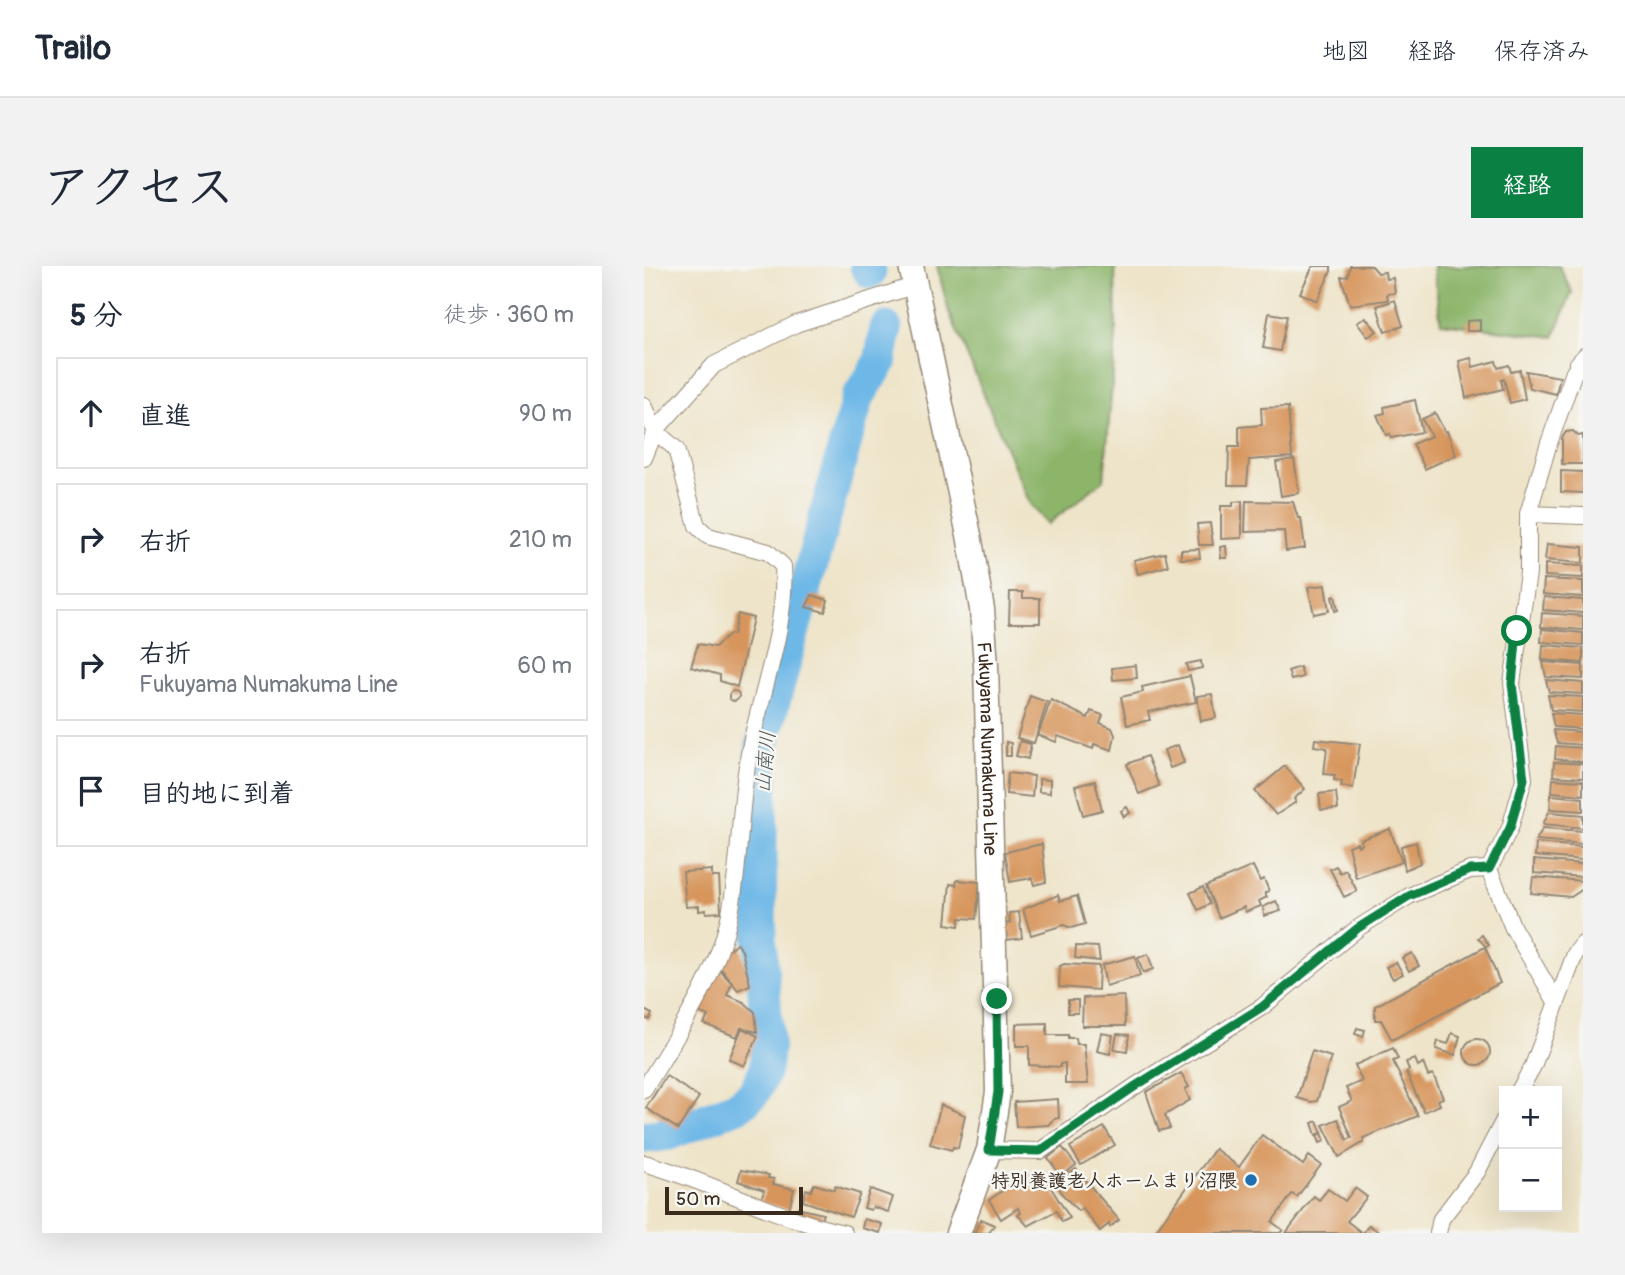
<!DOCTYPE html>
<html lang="ja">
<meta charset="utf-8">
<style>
body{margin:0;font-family:Pangolin,"Klee One",sans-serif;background:#f2f2f3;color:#1f2937}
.controls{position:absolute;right:21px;bottom:21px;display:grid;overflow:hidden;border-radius:0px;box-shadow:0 7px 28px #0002}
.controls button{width:63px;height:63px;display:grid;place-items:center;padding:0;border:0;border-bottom:2px solid #e0e1e3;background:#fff;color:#1f2937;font:35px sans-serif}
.scale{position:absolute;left:21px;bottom:18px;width:138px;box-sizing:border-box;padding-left:7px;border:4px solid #3b2a1e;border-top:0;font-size:19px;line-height:24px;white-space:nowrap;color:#3b2a1e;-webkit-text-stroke:5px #f6f6f2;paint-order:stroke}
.stop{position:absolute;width:21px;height:21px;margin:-16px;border:5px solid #0b8043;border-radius:50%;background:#fff}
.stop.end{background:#0b8043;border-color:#fff;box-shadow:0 2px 7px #0008}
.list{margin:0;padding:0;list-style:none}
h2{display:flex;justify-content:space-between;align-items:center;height:91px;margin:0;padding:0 28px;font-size:30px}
h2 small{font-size:23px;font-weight:400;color:#747a83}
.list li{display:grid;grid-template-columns:46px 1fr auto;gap:21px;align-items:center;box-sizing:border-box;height:112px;margin:0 14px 14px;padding:0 14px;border:2px solid #e0e1e3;border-radius:0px}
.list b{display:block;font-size:26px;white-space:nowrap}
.list p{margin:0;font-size:23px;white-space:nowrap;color:#747a83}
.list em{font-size:23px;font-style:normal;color:#747a83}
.icon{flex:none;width:38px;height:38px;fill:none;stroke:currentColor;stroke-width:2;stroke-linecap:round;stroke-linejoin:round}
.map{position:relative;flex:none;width:939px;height:967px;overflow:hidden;border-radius:0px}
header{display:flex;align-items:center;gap:42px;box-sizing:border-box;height:98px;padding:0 35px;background:#fff;border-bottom:2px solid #e0e1e3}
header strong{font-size:33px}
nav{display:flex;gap:38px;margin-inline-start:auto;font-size:24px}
.intro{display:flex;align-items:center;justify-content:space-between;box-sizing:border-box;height:168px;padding:0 42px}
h1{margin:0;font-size:49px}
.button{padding:18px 32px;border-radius:0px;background:#0b8043;color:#fff;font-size:24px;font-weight:700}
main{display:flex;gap:42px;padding:0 42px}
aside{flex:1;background:#fff;border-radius:0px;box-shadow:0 7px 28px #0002}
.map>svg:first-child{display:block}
</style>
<header>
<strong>Trailo</strong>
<nav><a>地図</a><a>経路</a><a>保存済み</a></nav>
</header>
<div class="intro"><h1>アクセス</h1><a class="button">経路</a></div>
<main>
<aside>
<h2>5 分<small>徒歩 · 360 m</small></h2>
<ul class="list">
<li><svg class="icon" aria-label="ahead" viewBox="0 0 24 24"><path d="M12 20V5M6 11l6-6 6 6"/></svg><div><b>直進</b></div><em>90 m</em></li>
<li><svg class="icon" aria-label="right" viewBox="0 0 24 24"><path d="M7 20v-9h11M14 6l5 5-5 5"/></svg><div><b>右折</b></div><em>210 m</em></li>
<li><svg class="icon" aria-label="right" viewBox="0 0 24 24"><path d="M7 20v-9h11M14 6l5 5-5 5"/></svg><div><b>右折</b><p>Fukuyama Numakuma Line</p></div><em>60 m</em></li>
<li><svg class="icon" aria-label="arrive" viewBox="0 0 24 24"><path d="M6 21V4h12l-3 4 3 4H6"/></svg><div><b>目的地に到着</b></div></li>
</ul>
</aside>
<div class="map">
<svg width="939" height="967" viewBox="0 0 939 967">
<rect width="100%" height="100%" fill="#f6f6f2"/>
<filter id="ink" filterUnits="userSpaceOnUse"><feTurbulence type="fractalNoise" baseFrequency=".0143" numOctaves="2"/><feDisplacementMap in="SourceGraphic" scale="14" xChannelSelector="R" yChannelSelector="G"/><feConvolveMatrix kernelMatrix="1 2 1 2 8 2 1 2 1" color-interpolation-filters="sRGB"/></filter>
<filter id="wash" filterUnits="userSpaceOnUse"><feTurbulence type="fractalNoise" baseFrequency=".00686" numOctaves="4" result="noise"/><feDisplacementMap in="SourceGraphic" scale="28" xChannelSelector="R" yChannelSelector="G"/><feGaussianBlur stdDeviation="1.57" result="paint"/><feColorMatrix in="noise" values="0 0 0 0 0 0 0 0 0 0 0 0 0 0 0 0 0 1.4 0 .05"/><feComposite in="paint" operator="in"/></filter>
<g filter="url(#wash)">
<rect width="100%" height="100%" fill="#eee4c9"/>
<g fill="#8cb56b" stroke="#647044" stroke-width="2">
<polygon points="293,0 471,0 472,70 460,214 404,258 386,238 305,46"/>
<polygon points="789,0 915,0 928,26 910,71 797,57"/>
</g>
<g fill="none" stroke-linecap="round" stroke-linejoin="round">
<g stroke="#6eb8e7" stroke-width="33">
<polyline points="222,0 226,6"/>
<polyline points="0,871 25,868 96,839 110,827 121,804 124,777 116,673 118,479 214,131 236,97 242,62"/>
</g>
</g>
<g id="blocks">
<g fill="#d7955c">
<polygon points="669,0 687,0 687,5 673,35 656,27"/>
<polygon points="706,0 728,0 734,7 741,6 742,13 749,12 751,27 743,28 744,34 706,39 697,11 704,10"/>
<polygon points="751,34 759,60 741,66 733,40"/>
<polygon points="625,47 643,50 636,85 619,82"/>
<polygon points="721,51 733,65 724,71 713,57"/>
<polygon points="836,54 836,65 823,65 823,55"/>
<polygon points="827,92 829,101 852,95 854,102 865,99 867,106 876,104 881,133 866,137 860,113 857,114 859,123 822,132 815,95"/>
<polygon points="882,105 916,111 912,128 886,122"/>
<polygon points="771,134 778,166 747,172 746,168 742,169 733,149 741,147 740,141"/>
<polygon points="644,141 648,191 605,194 603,219 584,219 585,181 595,181 595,161 618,159 617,142"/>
<polygon points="791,147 801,166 803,165 812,189 781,203 769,178 787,170 778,153"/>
<polygon points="929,165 934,170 939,169 939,198 918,198 918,172 922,166"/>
<polygon points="650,193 655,227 637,230 632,196"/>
<polygon points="917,205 939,206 939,227 917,226"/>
<polygon points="598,235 598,272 577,273 577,240 589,240 589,236"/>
<polygon points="602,235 649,236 654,252 657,252 661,282 642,285 640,265 601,266"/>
<polygon points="566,257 569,279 555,279 553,258"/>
<polygon points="903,278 939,281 939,297 901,294"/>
<polygon points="582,280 583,292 577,292 576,281"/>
<polygon points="555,283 556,292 537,293 537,284"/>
<polygon points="521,287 524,300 494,308 490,294"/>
<polygon points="901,298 939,300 939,312 901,310"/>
<polygon points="900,313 939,315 939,331 899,328"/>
<polygon points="681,319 685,345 670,348 664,321"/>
<polygon points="366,326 379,326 379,332 396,332 396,357 365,357"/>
<polygon points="168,329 184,334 181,346 162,341"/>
<polygon points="691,330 694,344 691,345 688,331"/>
<polygon points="900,331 939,334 939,347 899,344"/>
<polygon points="898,347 939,350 939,364 897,361"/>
<polygon points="94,348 109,352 93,421 76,415 76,409 47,401 54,378 71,381 86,368 89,369"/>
<polygon points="898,363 939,367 939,379 897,376"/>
<polygon points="899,379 939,382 939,397 898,394"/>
<polygon points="557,395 558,402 544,405 542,398"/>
<polygon points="899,396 939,399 939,413 902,411"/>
<polygon points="492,399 493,412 469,414 468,402"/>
<polygon points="656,401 659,411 647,414 644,405"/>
<polygon points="546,410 552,436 504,446 506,454 483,459 477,431 499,426 498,421"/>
<polygon points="902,414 939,417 939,428 905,426"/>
<circle cx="90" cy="430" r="5"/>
<polygon points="568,428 572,452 557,455 553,430"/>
<polygon points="904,429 939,431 939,446 907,444"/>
<polygon points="386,430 403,436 390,477 373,472"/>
<polygon points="407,434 444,452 447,445 459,449 456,457 468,462 471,469 468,484 450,478 449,483 414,470 412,476 394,469"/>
<polygon points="907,447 939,449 939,463 910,461"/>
<polygon points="909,464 939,466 939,479 913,477"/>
<polygon points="671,473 716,478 709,522 697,520 698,515 690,514 691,509 680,508 683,482 670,480"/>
<polygon points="376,475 387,478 384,493 372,490"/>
<polygon points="362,476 367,477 367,490 362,490"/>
<polygon points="534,479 540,497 526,502 520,484"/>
<polygon points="912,480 939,482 939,496 911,493"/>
<polygon points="503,490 515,520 495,528 483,498"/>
<polygon points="910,496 939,498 939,512 909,510"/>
<polygon points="641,500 661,523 650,533 652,536 632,549 611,525"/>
<polygon points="364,507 390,510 388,531 362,528"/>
<polygon points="395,513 406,514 406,527 395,526"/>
<polygon points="909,513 939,515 939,529 908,526"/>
<polygon points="451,515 458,544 439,549 431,520"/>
<polygon points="692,526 694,543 677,544 675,528"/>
<polygon points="907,529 939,532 939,545 906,543"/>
<polygon points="483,541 486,547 480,551 477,545"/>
<polygon points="905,546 939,549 939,562 899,558"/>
<polygon points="899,562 939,565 939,578 892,574"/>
<polygon points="746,563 758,596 712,612 704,580 713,577 714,580 718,578 716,574"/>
<polygon points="772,576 776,597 761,604 757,580"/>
<polygon points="892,577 939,581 939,594 891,590"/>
<polygon points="398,578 402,616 390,619 388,612 366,616 361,586"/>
<polygon points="890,594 939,598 939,611 890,607"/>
<polygon points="609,600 616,615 620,613 625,625 621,627 623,631 615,635 617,640 602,646 600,641 575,652 562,620"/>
<polygon points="692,600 696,607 702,604 713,625 700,631 686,603"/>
<polygon points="68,604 68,611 75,611 77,646 62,647 62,644 55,645 55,640 42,641 39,606"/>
<polygon points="889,611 939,615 939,623 927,631 887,627"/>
<polygon points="313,614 336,616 332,653 316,652 315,660 302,658 306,618 312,619"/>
<polygon points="559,621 566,638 554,644 546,627"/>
<polygon points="414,629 416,635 433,630 441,658 427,662 420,659 387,669 379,643"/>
<polygon points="632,635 637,645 620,650 619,641"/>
<polygon points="375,646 378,672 363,674 361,658 366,657 365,647"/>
<polygon points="838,669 845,679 842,681 834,672"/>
<polygon points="93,677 98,685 106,719 94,724 71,695"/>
<polygon points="432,680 454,681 456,695 431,692"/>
<polygon points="841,681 856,717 748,774 737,754 731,754 731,740"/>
<polygon points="768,687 775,700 765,705 758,692"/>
<polygon points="504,688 509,703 499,707 494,692"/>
<polygon points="491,690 496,710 462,720 458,699"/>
<polygon points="67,695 88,717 83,729 100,736 111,746 113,766 97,762 93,771 60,758 64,750 45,742"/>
<polygon points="752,696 759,708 749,713 742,701"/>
<polygon points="420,698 455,700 454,724 415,721 416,700"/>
<polygon points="480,730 481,760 438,760 439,732"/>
<rect x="424" y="734" width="10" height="13"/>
<polygon points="0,744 8,748 5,754 0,751"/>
<polygon points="403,757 403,769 424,769 424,772 432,772 433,778 440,778 444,818 421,818 421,797 416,798 416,801 385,799 385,780 372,780 372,758"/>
<polygon points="98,762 114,770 100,800 85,793"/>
<polygon points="713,762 721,764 719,771 711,768"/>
<polygon points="457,767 469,769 466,788 453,785"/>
<polygon points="808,767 816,770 811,789 792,783 794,775 804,778"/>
<polygon points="473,768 485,769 483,785 470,783"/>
<circle cx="833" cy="786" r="13"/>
<polygon points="749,782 754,793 749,795 774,850 719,872 720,876 695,891 679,859 694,853 703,874 708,872 695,841 708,835 702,822 718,815 711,799"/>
<polygon points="668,785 687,791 673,835 667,836 653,832"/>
<polygon points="771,793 774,800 779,797 784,810 789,808 799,832 794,834 796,839 780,846 762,806 765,804 762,796"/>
<polygon points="537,807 545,821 541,823 546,834 521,849 526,862 515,865 502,826"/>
<polygon points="22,810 55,831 34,863 2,842"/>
<polygon points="414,833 415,852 410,853 404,859 372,861 370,836"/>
<polygon points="297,839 321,849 314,882 309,881 308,884 286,878"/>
<polygon points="673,855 678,867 672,869 668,857"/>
<polygon points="460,861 471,879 437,899 426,881"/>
<polygon points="678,867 681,875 676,877 673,870"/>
<polygon points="618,869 659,899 665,890 677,899 653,931 648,928 628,956 639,964 636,967 510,967 571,883 595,901"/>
<polygon points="418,881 432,899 417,910 404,892"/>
<polygon points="432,903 475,954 466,961 465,958 456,965 438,942 434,945 418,928 413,918"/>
<polygon points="97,904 125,909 124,912 130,913 129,918 150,923 145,944 117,936 120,924 94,915"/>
<polygon points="397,906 426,952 418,956 412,945 384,960 374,949 377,947 374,942 357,953 345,934 383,907 386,913"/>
<polygon points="170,918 190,924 191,920 216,928 207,951 159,935 162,923 167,925"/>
<polygon points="711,922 723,931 703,955 718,967 642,967 670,930 675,934 684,923 701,935"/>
<polygon points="226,923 249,931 244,946 229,941 227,944 220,942"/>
<polygon points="153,942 179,948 176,956 151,950"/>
<polygon points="220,953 238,958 236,967 218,962"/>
<polygon points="337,953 350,959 345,967 330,967"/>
<polygon points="725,959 736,967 719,967"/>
</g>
</g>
</g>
<g filter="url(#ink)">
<use href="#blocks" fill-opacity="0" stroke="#948774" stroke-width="2"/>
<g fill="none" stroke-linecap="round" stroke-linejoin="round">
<g stroke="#948774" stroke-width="10">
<polyline id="lane" points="930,106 930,96 939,86"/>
</g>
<g stroke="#948774" stroke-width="18">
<g id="street">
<path d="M0 139 11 165 32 183 53 260 64 270 124 286 139 300C143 362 118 422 106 483 95 535 97 590 87 642 76 707 33 768 0 824"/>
<polyline points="0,192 11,165 70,99 152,58 272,19"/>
<polyline points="884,248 939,250"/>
<polyline points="845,603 866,562 880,513 868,417 884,307 884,248 904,180 930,106 939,100"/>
<polyline points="845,603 869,662 911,734"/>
<polyline points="875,825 889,800 931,688 939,678"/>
<polyline points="345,884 396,885 493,819 618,741 714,662 765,630 826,604 845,603"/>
<path d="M0 897C69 916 130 952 200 967"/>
<polyline points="794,967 797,953 833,906 860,854"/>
</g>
</g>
<g stroke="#948774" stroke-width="27">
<g id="primary">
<path id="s1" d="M267 0 325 269 338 343 342 400 354 826 345 884 314 967"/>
</g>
</g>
<use href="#lane" stroke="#fff" stroke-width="8"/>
<use href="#street" stroke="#fff" stroke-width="16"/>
<use href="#primary" stroke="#fff" stroke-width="24"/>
</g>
</g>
<g fill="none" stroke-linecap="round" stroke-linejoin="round" filter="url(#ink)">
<polyline stroke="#0b8043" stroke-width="9" points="353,733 354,826 345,884 396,885 493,819 618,741 714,662 765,630 826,604 845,603 866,562 880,513 868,418 873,365"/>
</g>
<circle fill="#1f6fb2" stroke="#f6f6f2" stroke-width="2.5" cx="607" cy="914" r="7"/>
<g text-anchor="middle" stroke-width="5" stroke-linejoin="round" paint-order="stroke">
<g font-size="19" fill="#3b2a1e" stroke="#f6f6f2">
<text dy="7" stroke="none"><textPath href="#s1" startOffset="490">Fukuyama Numakuma Line</textPath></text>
</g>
<g font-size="19" font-weight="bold" fill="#3b2a1e" stroke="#f6f6f2" text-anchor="end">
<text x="593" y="921">特別養護老人ホームまり沼隈</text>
</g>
<g font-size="21" font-style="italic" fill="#4a555a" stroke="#f6f6f2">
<text transform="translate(121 496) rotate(-85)" y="7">山南川</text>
</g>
</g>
</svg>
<div class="controls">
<button>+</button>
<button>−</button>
</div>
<div class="scale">50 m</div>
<div class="stop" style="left:873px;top:365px"></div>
<div class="stop end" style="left:353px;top:733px"></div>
</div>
</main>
